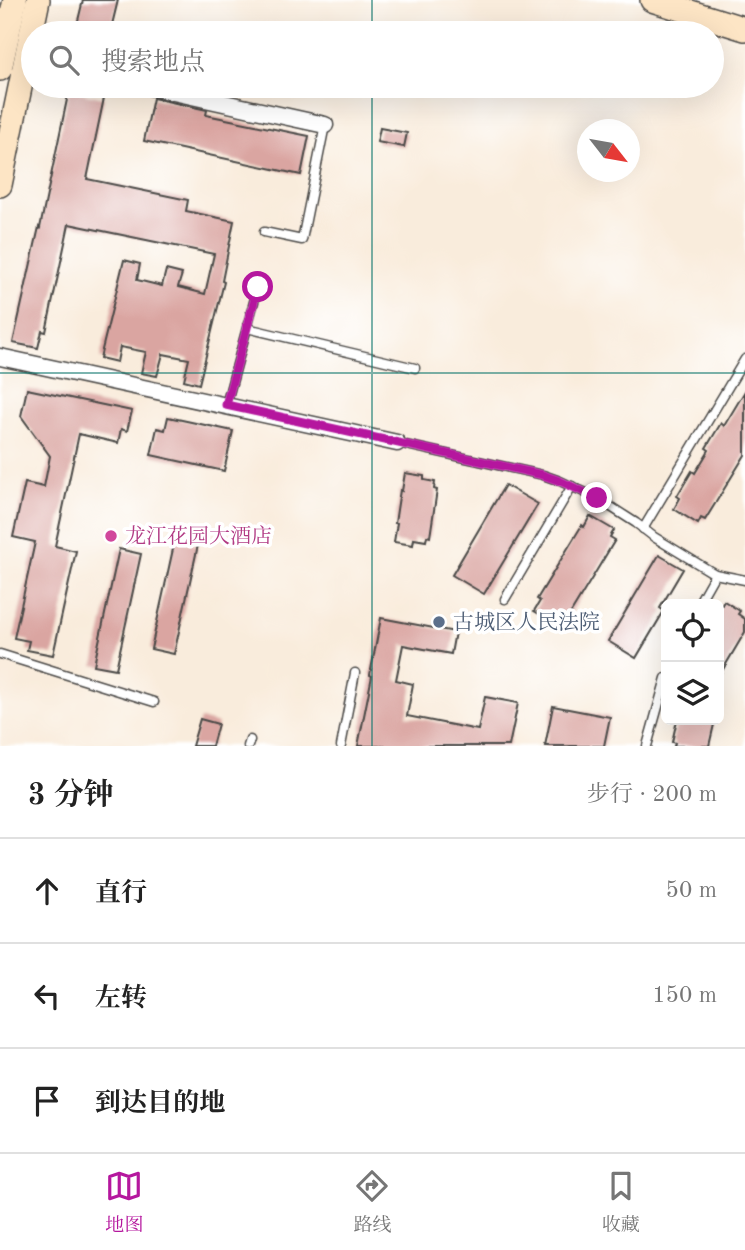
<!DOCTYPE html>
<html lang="zh">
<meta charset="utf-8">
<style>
body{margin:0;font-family:"Old Standard TT","Noto Serif SC",serif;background:#f6f6f6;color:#222}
.controls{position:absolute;right:21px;bottom:21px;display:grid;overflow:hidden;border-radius:10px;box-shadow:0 7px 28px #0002}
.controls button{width:63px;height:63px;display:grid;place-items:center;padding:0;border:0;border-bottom:2px solid #e0e0e0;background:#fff;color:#222;font:35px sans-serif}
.compass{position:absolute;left:577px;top:119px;width:63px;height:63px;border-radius:50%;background:#fff;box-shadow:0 7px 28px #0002;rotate:121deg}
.stop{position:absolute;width:21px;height:21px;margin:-16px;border:5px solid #b5179e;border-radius:50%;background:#fff}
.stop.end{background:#b5179e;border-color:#fff;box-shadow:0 2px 7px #0008}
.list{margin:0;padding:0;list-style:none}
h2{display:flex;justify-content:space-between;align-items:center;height:91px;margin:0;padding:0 28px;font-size:30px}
h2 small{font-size:23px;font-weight:400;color:#767676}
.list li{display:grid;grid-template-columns:46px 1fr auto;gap:21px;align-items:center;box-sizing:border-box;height:105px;padding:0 28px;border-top:2px solid #e0e0e0}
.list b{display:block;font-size:26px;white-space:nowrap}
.list em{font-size:23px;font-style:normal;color:#767676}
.icon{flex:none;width:38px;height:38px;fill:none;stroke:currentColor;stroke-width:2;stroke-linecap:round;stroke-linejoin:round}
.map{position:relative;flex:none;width:745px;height:746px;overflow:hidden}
.search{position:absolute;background:#fff;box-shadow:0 7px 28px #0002;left:21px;right:21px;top:21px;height:77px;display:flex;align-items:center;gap:18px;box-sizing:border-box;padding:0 24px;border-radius:38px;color:#767676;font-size:26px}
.sheet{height:406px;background:#fff}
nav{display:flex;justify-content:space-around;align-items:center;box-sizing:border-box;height:98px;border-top:2px solid #e0e0e0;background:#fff;font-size:19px;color:#767676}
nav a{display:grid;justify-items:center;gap:4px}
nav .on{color:#b5179e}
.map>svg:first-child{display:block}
</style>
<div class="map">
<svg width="745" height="746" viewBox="0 0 745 746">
<rect width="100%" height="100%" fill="#fff"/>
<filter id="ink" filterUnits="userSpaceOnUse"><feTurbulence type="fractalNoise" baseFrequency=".0143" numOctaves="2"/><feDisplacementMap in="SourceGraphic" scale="14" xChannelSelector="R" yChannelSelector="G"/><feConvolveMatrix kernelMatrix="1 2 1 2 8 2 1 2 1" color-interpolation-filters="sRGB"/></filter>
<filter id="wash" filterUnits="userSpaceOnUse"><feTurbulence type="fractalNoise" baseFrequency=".00686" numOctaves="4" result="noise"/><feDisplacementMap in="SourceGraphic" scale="28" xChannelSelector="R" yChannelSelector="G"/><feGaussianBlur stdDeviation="1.57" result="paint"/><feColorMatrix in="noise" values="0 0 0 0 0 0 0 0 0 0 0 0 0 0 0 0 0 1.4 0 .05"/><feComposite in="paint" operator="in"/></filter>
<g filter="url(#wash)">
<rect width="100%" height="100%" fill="#f9ecdc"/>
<g id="blocks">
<g fill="#daa5a1">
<polygon points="83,0 118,0 110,33 75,33"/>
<polygon points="69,90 104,98 87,179 188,200 186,211 234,221 222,281 224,282 199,384 184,380 189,359 163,354 157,376 141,373 146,352 120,347 117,362 100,358 124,260 140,264 137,280 162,286 166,270 182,274 178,287 205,294 214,254 69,224 46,332 42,331 38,348 13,343 39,227 40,228"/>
<polygon points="153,98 207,110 206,115 309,136 301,175 144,141"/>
<polygon points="380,128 407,133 404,147 377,142"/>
<polygon points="27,389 132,411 127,431 121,429 118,443 79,434 55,546 76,551 53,655 27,650 29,641 14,638 35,542 13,537 25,483 44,487 50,456 21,416"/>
<polygon points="745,391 745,455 705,520 701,518 698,524 674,509 680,498 677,496 692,471 695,473 709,450 706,448 721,423 724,426"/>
<polygon points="168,417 233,431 224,471 151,455 157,428 165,430"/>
<polygon points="405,473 424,476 424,480 435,482 434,489 437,490 430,537 427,536 426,541 414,539 413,545 394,542 397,523 395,523 400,490 402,491"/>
<polygon points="505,485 538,504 484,594 452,575"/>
<polygon points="590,516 614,530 610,537 615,540 566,621 561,618 558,625 534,611 540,601 537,599 582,525 584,527"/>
<polygon points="175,540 198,545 174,654 151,649"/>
<polygon points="119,549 141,554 116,669 94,665"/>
<polygon points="659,555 683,569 660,608 664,611 636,658 608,641"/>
<polygon points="724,601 740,611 738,614 745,619 745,632 719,676 719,610"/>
<polygon points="381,618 455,632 451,654 403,645 396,680 413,684 407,716 478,730 485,697 518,703 509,746 358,746 372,676 370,675"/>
<polygon points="553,706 610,717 604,746 545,746"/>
<polygon points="200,719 218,724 212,746 192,746"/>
<polygon points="677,720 715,720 709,746 674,746 675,743 672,742"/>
</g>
</g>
</g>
<g filter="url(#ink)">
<use href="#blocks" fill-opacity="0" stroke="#4a4846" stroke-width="2"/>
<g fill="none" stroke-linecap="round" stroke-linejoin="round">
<g stroke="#4a4846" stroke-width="11">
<g id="lane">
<polyline points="264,232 302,240 325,125"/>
<polyline points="247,328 415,368"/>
<polyline points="226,405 258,287"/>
<polyline points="397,443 543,475 560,481 597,498 636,523 654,537 715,574 745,580"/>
<polyline points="643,529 745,359"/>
<polyline points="505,599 572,486"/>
<polyline points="698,604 715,574"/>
<polyline points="0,654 154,702"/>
<polyline points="248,746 250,740"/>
<polyline points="341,746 355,673"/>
<polyline points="647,746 666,678"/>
</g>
</g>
<g stroke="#4a4846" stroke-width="19">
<g id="street">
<polyline points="146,86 325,125"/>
<polyline points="0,357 397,443"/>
</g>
</g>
<g stroke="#4a4846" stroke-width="26">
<g id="secondary">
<polyline points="652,0 745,29"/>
<polyline points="0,69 15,0"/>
<polyline points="0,185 38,0"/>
</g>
</g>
<use href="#lane" stroke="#fff" stroke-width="8"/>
<use href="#street" stroke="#fff" stroke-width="16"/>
<use href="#secondary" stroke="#fde5c5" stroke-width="23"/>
</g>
</g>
<g fill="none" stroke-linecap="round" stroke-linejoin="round" filter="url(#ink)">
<polyline stroke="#b5179e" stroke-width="9" points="258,287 226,405 543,475 560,481 597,498"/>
</g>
<path fill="none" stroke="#0f766e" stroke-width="2" stroke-opacity="0.55" d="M372 0V33M372 86V746M0 373H745"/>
<circle fill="#d1479c" stroke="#fff" stroke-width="2.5" cx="111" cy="536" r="7"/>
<circle fill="#5c6f8a" stroke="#fff" stroke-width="2.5" cx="439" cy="622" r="7"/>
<g text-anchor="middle" stroke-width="7" stroke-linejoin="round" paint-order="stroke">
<g font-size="21" fill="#b23c85" stroke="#fff" text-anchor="start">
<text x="125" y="543">龙江花园大酒店</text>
</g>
<g font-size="21" fill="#4e5e75" stroke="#fff" text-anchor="start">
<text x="453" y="629">古城区人民法院</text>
</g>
</g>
</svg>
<div class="controls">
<button><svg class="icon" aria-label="locate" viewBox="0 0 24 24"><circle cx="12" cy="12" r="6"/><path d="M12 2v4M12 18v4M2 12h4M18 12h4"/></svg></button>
<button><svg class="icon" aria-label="layers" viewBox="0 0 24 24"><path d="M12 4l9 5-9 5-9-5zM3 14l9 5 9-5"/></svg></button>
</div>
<svg class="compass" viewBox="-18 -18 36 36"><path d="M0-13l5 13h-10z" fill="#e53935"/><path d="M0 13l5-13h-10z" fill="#767676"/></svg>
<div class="stop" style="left:258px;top:287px"></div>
<div class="stop end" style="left:597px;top:498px"></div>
<div class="search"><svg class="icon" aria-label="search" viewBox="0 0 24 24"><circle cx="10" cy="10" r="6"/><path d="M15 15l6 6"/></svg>搜索地点</div>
</div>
<section class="sheet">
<h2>3 分钟<small>步行 · 200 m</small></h2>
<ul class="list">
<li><svg class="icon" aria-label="ahead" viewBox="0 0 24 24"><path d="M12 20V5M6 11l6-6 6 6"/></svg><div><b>直行</b></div><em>50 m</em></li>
<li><svg class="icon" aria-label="left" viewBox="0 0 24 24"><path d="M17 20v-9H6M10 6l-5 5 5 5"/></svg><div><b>左转</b></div><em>150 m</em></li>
<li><svg class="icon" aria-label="arrive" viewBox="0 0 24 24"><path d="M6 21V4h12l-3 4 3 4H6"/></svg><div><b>到达目的地</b></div></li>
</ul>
</section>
<nav>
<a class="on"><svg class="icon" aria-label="map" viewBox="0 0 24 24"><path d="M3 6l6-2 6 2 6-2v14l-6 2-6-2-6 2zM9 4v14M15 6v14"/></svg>地图</a>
<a><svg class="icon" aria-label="directions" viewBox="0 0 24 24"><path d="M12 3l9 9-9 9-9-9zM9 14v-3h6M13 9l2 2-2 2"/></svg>路线</a>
<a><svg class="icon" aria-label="saved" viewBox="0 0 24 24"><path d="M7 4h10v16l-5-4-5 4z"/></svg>收藏</a>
</nav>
